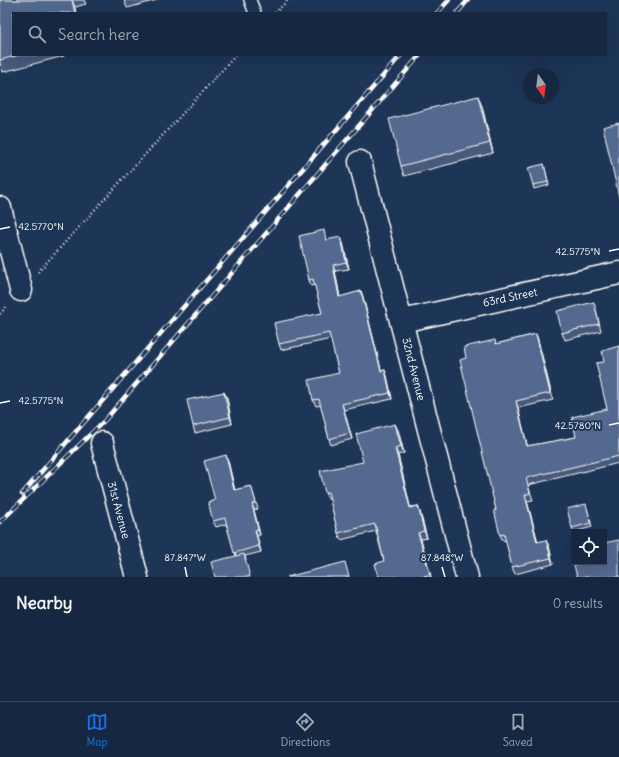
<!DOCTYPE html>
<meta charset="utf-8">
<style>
body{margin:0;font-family:Delius,sans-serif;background:#1f3048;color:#f1f3f6}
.controls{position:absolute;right:12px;bottom:12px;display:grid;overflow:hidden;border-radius:0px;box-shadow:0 4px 16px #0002}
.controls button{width:36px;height:36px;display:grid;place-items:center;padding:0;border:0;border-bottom:1px solid #35445a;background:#162841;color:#f1f3f6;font:20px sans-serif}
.compass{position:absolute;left:523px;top:68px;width:36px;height:36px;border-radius:50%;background:#162841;box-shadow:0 4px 16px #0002;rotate:166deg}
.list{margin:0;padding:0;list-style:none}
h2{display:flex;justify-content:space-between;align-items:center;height:52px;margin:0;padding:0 16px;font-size:17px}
h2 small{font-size:13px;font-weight:400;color:#9ea6b1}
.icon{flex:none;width:22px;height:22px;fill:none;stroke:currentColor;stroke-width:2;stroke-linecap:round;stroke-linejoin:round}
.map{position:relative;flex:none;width:619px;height:577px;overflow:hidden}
.search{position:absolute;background:#162841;box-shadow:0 4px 16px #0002;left:12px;right:12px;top:12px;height:44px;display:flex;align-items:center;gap:10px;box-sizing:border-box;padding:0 14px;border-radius:0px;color:#9ea6b1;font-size:15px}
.sheet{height:124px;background:#162841}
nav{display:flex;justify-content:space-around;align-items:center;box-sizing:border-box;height:56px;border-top:1px solid #35445a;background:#162841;font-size:11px;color:#9ea6b1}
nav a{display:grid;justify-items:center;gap:2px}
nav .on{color:#1a73e8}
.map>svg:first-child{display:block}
</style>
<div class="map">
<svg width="619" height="577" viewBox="0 0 619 577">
<rect width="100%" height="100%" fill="#1d3557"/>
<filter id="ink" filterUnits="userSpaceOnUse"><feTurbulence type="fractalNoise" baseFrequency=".025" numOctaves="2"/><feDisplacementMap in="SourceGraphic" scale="8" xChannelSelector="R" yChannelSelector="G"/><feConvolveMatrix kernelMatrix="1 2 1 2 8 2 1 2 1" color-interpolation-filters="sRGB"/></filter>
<g filter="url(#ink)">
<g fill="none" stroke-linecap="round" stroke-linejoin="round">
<g stroke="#fff" stroke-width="14">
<polyline id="service" points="250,0 255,13"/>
</g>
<g stroke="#fff" stroke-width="25">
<g id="minor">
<polyline points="360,162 467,577"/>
<polyline points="0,208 21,290"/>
<polyline points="402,321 619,273"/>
<polyline points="102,443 137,577"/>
</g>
</g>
<g stroke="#fff" stroke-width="2.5" stroke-dasharray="1 3" stroke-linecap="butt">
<polyline points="275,13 288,0"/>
<polyline points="38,272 236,55"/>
<polyline points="0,314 8,305"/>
</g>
<use href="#service" stroke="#1d3557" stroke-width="11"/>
<use href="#minor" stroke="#1d3557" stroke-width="22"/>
<g stroke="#fff" stroke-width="4.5">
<g id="rail">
<polyline points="437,13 449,0"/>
<polyline points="457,13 468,0"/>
<polyline points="22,494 401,55"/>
<polyline points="0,522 105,420 420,55"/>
</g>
</g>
<use href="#rail" stroke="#1d3557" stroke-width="3" stroke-dasharray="9" stroke-linecap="butt"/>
</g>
<g fill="#475a7b" stroke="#fff">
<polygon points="0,0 84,0 86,4 75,7 13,13 13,55 64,55 64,56 3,72 0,63"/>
<polygon points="124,0 157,0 127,8"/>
<polygon points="482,106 493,153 404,176 401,166"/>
<polygon points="544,164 549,185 534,189 533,185"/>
<polygon points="326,236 327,240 343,243 349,269 335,271 340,297 361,291 363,297 381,370 385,370 387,376 392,399 344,410 352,439 331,445 329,439 321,405 316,406 313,400 339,373 331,339 281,350 279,344 322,313 315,285 311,286 309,280"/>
<polygon points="596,309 601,331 565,340 562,333"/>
<polygon points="536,334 538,340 553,400 518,408 527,446 576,437 607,409 604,362 619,346 619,463 528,485 533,500 527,501 538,542 549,546 553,564 515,574 512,567 506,540 503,541 500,535 496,510 466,358 496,344"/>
<polygon points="224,392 227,398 232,424 195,433 193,426"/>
<polygon points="398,430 404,453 398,455 410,507 418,506 420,512 427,538 421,539 431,577 379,577 384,561 376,531 341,540 338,533 330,499 328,499 325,493 363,462"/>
<polygon points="226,455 228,461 235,490 251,486 258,509 254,510 260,535 257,536 261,552 245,556 246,560 236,556 226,524 216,527 213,521"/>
<polygon points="587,508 592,527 574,532 572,528"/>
</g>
<g fill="#394a64" stroke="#fff">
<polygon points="72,0 75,7 76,13 75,13"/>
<polygon points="478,96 482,106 493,153 490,143"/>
<polygon points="341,237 343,243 349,269 346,262"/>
<polygon points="333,265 335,271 341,304 339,297"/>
<polygon points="361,291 363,297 383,377 381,371"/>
<polygon points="536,334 538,340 553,400 550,393"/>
<polygon points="385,370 387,376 392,399 390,393"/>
<polygon points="224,392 227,398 232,424 230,417"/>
<polygon points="516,401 518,408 529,452 527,446"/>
<polygon points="342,404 344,410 352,439 350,433"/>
<polygon points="395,424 398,430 404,453 401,446"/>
<polygon points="395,448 398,455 412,514 410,508"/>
<polygon points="226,455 228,461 236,496 234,490"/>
<polygon points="525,495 527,501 539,549 537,542"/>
<polygon points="252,504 254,510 260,535 258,529"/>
<polygon points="418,506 420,512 427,538 424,531"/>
<polygon points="255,530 257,536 261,552 259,546"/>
<polygon points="418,533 421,539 431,577 430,574"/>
<polygon points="546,540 549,546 553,564 551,558"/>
</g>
<g fill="#52698f" stroke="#fff">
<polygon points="0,0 72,0 75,13 13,13 13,55 19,55 0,60"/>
<polygon points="478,96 490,143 401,166 389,119"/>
<polygon points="619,123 619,197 603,127"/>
<polygon points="544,164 548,182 533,185 528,168"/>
<polygon points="324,230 326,240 341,237 346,262 333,265 339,297 361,291 381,371 385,370 390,393 342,404 350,433 329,439 319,399 313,400 309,380 339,373 329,333 279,344 274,323 322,313 313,279 309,280 299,236"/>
<polygon points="594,302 599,324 562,333 557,311"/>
<polygon points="536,334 550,393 516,401 527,446 576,437 572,417 607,409 596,363 604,362 602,351 619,346 619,457 619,456 526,478 530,493 525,495 537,542 546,540 551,558 512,567 504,534 500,535 494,510 496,510 460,360 466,358 464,347 495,340 496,344"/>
<polygon points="224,392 230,417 193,426 187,400"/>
<polygon points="395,424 401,446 395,448 410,508 418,506 424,531 418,533 430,574 424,576 425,577 379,577 375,564 384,561 375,524 338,533 328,492 325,493 320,471 363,462 356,434"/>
<polygon points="226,455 234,490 251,486 256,503 252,504 258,529 255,530 259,546 234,553 225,518 213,521 208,502 215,500 204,461"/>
<polygon points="586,504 591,523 572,528 567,509"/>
<polygon points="619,540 619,577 577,577 574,565 585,562 604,562 604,543"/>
<polygon points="244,554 250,577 215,577 211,562"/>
<polygon points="345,562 349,577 287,577"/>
</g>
</g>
<path fill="none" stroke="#fff" stroke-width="1.5" d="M0 229 10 227M609 251 619 249M0 403 10 401M609 425 619 423M185 567 187 577M442 567 445 577"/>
<g text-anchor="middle" stroke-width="4" stroke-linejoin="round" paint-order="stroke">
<g font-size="11" fill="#fff" stroke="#1d3557">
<text transform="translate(510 297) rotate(-12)" y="4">63rd Street</text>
<text transform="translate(414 369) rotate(76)" y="4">32nd Avenue</text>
<text transform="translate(119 510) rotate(75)" y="4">31st Avenue</text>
</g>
</g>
<g font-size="10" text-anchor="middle" fill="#fff" stroke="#1d3557" stroke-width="4" stroke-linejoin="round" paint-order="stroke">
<text x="41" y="230">42.5770°N</text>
<text x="578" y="255">42.5775°N</text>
<text x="41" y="404">42.5775°N</text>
<text x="578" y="429">42.5780°N</text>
<text x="185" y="561">87.847°W</text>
<text x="442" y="561">87.848°W</text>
</g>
</svg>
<div class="controls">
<button><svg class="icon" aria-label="locate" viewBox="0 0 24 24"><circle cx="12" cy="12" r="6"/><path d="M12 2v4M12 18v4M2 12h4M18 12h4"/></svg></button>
</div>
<svg class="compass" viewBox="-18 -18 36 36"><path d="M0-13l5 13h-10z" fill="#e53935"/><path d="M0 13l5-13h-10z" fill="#9ea6b1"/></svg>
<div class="search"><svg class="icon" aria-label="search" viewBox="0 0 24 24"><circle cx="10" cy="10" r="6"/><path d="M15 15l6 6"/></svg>Search here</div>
</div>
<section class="sheet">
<h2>Nearby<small>0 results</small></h2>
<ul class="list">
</ul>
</section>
<nav>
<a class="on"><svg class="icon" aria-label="map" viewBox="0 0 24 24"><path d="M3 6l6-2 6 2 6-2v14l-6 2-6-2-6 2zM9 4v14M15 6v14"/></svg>Map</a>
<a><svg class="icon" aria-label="directions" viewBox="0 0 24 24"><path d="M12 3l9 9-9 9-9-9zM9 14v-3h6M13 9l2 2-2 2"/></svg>Directions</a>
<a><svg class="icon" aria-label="saved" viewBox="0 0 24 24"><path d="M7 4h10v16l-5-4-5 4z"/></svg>Saved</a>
</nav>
